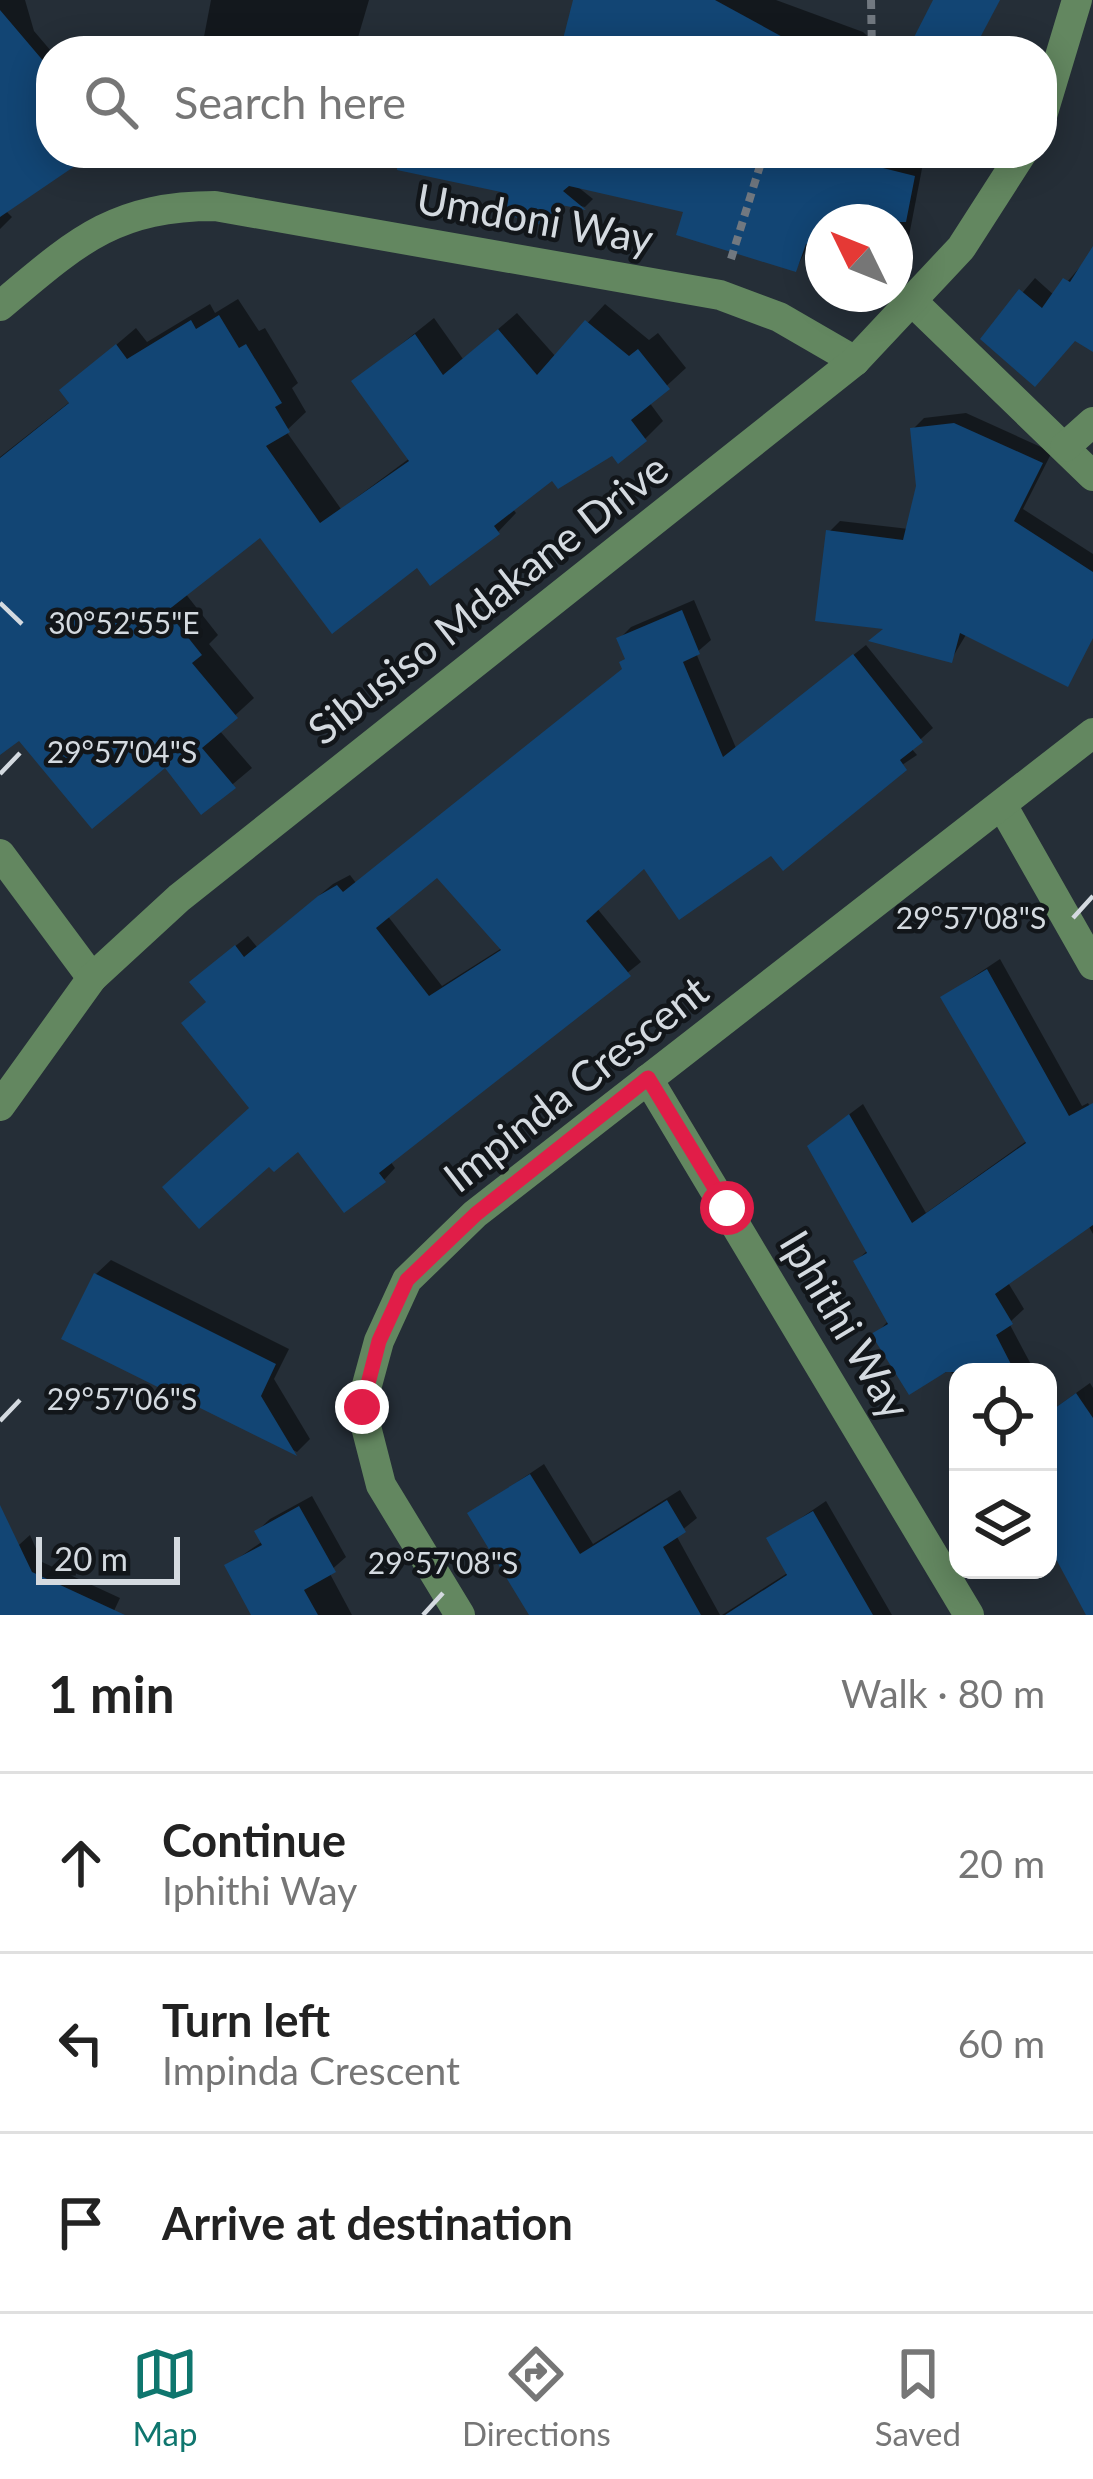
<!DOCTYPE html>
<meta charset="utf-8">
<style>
body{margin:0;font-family:Lato,sans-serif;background:#f6f6f6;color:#222}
.controls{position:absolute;right:36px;bottom:36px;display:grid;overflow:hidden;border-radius:24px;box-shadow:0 6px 30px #0003}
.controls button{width:108px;height:108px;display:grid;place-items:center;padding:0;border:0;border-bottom:3px solid #e0e0e0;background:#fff;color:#222;font:60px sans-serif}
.compass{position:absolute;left:805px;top:204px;width:108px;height:108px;border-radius:50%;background:#fff;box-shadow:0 6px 30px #0003;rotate:313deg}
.scale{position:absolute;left:36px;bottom:30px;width:144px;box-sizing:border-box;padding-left:12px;border:6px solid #d4dae0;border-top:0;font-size:33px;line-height:42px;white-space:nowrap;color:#d4dae0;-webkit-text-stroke:9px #12161a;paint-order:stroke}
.stop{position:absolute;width:36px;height:36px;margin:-27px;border:9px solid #e11d48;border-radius:50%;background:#fff}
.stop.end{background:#e11d48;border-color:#fff;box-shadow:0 3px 12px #0008}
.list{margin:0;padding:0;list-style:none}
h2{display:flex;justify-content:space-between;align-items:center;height:156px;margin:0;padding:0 48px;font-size:51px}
h2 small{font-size:39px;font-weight:400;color:#767676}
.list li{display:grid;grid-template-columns:78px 1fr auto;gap:36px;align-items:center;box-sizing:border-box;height:180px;padding:0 48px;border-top:3px solid #e0e0e0}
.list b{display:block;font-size:45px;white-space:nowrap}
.list p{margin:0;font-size:39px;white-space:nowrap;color:#767676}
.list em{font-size:39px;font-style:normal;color:#767676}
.icon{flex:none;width:66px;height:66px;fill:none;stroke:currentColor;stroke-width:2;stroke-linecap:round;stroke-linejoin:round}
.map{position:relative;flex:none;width:1093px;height:1615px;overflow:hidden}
.search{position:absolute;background:#fff;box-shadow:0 6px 30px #0003;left:36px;right:36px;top:36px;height:132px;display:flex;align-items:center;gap:30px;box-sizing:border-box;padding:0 42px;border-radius:48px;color:#767676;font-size:45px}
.sheet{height:696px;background:#fff}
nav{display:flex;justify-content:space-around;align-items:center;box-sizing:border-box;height:168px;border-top:3px solid #e0e0e0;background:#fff;font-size:33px;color:#767676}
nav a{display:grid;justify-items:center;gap:6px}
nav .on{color:#0f766e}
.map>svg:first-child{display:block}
</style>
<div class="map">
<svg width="1093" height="1615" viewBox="0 0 1093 1615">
<rect width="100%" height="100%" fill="#252e37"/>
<g fill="#0007" fill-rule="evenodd">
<polygon points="0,0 25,0 34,31 51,51 51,153 87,153 5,210 12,217 0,229"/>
<polygon points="211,0 369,0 354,51 152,51 162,39 202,47"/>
<polygon points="576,0 776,0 863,32 883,51 564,50"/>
<polygon points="380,153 925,153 909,236 900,245 895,243 895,222 823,222 823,247 810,242 796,269 686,210 573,183 593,199 585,207 560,202 548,224 505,190 378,164"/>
<polygon points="1093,252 1093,341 984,338 1035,278 1055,296"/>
<polygon points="238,299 259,331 265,328 298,383 292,388 306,412 286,431 341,509 410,458 355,381 434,318 463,359 517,313 556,357 605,304 649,340 658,333 686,368 649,402 663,421 645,439 553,477 512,508 516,513 498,532 418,564 260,534 185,593 218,635 209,644 254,698 219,730 252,768 202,810 166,764 20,736 0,751 0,457 71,401 63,390 136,328 147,342 210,304 215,313"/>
<polygon points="966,413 1052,452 1023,509 1093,554 1093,627 967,633 951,660 887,627 829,532 840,521 909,529 919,487 913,429 924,418"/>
<path d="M694 600 711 640 696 653 736 748 866 645 933 728 911 748 917 755 772 852 645 865 596 907 641 962 390 1161 395 1168 384 1180 298 1147 252 1108 209 1001 205 970 248 936 257 947 333 884 350 875 356 883 625 668 627 657 619 639 631 627ZM438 874 502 948 442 986 387 915Z"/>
<polygon points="1000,959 1082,1106 1088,1103 1093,1111 1093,1234 1088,1225 1007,1281 1024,1309 1009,1323 1035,1372 958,1372 958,1384 950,1370 910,1391 875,1335 889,1320 856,1261 868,1250 823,1134 863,1104 926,1213 1028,1140 943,997"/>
<polygon points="111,1260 289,1349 274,1379 310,1439 297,1452 65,1338 96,1274"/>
<polygon points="1090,1383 1093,1388 1093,1615 1054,1549 1048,1553 1048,1395 1055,1408"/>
<polygon points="544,1464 593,1544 680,1490 697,1518 676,1535 720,1615 582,1615 471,1513"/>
<polygon points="312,1496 346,1557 329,1572 352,1615 255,1615 227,1566 263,1541 257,1531 270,1519"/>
<polygon points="826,1501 892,1615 722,1615 789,1572 770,1539"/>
<polygon points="30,1535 42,1562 120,1598 112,1615 0,1615 0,1562"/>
</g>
<g fill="#124574" fill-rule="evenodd">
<polygon points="573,0 715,0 808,51 560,51"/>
<polygon points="933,0 1000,0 973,51 907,51"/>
<polygon points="0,10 51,70 51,153 94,153 0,217"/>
<polygon points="398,153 823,153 915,176 906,222 823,222 823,250 806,244 796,272 676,235 683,212 569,186 563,191 586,210 556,204 548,227 495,211 501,192 397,170"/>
<polygon points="1093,246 1093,352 1075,341 1035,387 980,339 1019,289 1042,308 1063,278 1070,282"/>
<polygon points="219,315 239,348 246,344 282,403 275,407 290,432 266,446 320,523 409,461 351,381 415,334 443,375 498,329 537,375 585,320 629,356 638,349 670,389 631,420 647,441 618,464 612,456 558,489 552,481 494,526 500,534 430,586 417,568 332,634 260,538 167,611 202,655 192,663 238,718 202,748 236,788 201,815 165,768 92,829 19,741 0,755 0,458 69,403 59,390 116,344 127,359 191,320 196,329"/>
<polygon points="954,423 1043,463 1014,521 1093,572 1093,638 1068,687 960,633 952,663 868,641 883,629 815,621 826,530 903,540 916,486 910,428"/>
<path d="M682 610 700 654 683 662 723 757 853 654 923 742 900 760 907 770 783 871 771 856 679 920 644 869 586 921 631 976 379 1173 386 1182 344 1213 298 1152 274 1172 269 1167 199 1229 162 1187 249 1108 181 1023 206 1002 189 982 235 945 244 957 318 896 337 885 343 892 622 669 619 662 625 659 616 638ZM437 878 501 950 429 996 376 928Z"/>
<polygon points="987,969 1069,1116 1093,1103 1093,1225 995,1294 1013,1324 996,1335 1015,1372 946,1372 909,1395 871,1334 888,1324 853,1261 867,1253 807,1146 849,1114 912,1223 1026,1143 940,997"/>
<polygon points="94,1273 276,1364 261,1396 297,1456 61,1339"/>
<polygon points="1076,1393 1093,1418 1093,1615 1086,1615 1048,1544 1048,1413"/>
<polygon points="530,1474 580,1554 667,1500 686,1532 663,1547 701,1615 529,1615 467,1513"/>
<polygon points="0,1505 32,1572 125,1615 0,1615"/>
<polygon points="299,1506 336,1572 304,1590 318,1615 251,1615 224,1565 262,1545 254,1531"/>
<polygon points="813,1511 873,1615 725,1615 787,1575 766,1538"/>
</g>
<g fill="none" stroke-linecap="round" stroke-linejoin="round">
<g stroke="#717880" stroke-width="8" stroke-dasharray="9 6" stroke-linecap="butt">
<polyline points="871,0 872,51"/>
<polyline points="731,259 764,153"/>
</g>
<g stroke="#638760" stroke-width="30">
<polyline points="1042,116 1077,0"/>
<polyline points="914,303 1093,476"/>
<path d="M0 306C75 243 113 206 215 206L720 295 779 317 855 361"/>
<polyline points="1065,447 1093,422"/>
<polyline points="1002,805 1093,965"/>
<polyline points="0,854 92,978"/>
<polyline points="648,1079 969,1615"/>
<polyline points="0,1106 92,978 179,898 855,361 961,248 1022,153"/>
<polyline points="460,1615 381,1485 361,1407 379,1341 407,1280 475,1214 1093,733"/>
</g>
</g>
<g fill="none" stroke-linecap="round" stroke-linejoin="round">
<polyline stroke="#e11d48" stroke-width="15" points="362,1407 379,1341 407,1280 476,1214 648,1078 727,1208"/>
</g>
<path fill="none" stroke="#d4dae0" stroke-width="4.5" d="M0 603 22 624M0 774 20 753M1073 918 1093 896M0 1421 20 1400M423 1615 443 1593"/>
<g text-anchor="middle" stroke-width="9" stroke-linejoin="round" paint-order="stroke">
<g font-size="42" fill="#d4dae0" stroke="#12161a">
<text transform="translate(535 219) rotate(10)" y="15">Umdoni Way</text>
<text transform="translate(488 599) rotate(-38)" y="15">Sibusiso Mdakane Drive</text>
<text transform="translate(576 1084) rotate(-38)" y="15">Impinda Crescent</text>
<text transform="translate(845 1325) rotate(59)" y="15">Iphithi Way</text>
</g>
</g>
<g font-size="30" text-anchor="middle" fill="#d4dae0" stroke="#12161a" stroke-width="9" stroke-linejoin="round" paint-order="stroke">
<text x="124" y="634">30°52'55"E</text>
<text x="122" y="763">29°57'04"S</text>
<text x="971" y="929">29°57'08"S</text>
<text x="122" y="1410">29°57'06"S</text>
<text x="443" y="1574">29°57'08"S</text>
</g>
</svg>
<div class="controls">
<button><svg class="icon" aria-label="locate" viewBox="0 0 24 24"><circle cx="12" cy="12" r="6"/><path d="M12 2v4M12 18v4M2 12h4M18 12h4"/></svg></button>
<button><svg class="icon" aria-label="layers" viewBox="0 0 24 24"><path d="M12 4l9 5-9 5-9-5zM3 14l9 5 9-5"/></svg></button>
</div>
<svg class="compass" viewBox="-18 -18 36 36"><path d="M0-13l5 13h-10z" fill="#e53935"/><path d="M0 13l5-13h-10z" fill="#767676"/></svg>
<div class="scale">20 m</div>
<div class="stop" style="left:727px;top:1208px"></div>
<div class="stop end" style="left:362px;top:1407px"></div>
<div class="search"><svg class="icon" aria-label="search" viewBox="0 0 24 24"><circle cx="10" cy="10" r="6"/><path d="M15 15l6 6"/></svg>Search here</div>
</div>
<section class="sheet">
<h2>1 min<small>Walk · 80 m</small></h2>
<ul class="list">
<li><svg class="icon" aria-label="ahead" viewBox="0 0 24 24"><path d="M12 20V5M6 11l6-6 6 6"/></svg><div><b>Continue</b><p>Iphithi Way</p></div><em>20 m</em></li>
<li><svg class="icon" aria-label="left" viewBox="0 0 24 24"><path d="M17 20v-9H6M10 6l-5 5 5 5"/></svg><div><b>Turn left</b><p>Impinda Crescent</p></div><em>60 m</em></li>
<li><svg class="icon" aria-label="arrive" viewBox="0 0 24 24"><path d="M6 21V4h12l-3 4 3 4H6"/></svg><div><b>Arrive at destination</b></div></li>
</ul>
</section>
<nav>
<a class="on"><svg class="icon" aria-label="map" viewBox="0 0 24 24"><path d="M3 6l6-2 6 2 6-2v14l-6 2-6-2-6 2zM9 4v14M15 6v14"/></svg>Map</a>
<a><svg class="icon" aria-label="directions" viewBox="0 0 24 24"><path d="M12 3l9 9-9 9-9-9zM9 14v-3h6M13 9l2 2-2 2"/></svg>Directions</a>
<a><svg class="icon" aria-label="saved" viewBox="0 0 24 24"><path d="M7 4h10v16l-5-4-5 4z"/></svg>Saved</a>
</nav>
